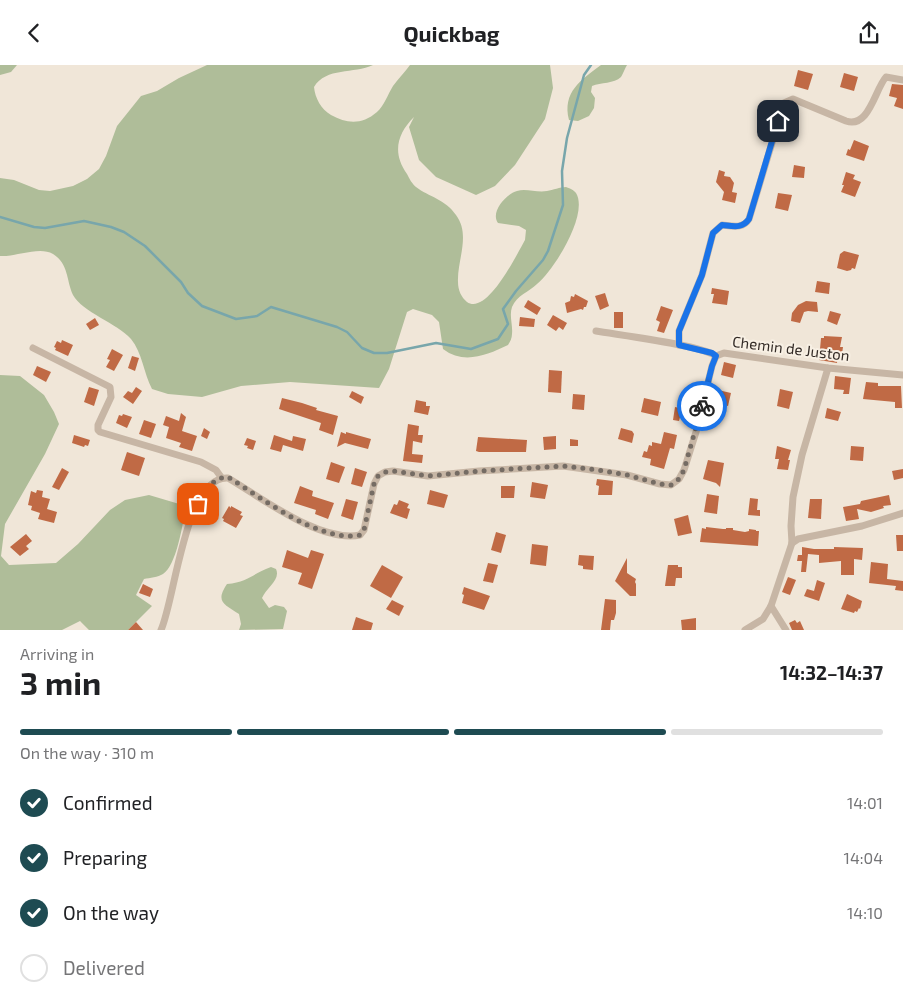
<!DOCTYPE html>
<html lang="en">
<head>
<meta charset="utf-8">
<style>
  :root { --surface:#fff; --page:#f6f6f6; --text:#202124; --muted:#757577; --line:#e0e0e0; --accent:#1e4b52 }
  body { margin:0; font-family:"Exo 2",sans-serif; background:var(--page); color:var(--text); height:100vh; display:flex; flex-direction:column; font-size:19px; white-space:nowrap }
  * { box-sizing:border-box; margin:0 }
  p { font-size:16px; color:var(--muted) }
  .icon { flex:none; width:28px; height:28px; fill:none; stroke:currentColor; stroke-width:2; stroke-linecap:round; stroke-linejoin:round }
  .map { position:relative; height:565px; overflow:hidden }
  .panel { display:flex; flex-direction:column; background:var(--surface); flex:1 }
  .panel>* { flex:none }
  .pin { position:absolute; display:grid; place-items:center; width:42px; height:42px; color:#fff; margin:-21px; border-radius:10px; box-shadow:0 2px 8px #0006 }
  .courier { position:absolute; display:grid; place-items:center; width:50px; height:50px; margin:-25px; border:4px solid #1a73e8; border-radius:50%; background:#fff; color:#222; box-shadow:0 1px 6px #0007 }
  .head em { font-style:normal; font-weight:700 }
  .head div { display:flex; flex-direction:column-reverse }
  .head { display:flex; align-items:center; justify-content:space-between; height:85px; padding:0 20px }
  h1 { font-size:32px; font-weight:700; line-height:38px }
  .bar { display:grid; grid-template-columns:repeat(4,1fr); gap:8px 5px; align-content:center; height:60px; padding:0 20px }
  .bar i { height:6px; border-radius:4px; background:var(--line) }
  .bar .selected { background:var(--accent) }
  .bar p { grid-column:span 4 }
  ol { padding:0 20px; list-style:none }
  li { display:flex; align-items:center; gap:15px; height:55px }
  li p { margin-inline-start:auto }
  li .icon { padding:5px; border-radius:50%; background:var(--accent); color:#fff; stroke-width:4 }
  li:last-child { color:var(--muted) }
  li i { width:28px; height:28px; border:2px solid var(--line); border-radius:50% }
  header { display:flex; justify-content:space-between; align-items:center; height:65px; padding:0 20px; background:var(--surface); font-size:22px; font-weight:700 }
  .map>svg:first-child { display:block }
  .green { fill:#afbd99 }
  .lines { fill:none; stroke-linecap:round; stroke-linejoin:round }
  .stream { stroke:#78a6ab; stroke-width:2.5 }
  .building { fill:#c06a45 }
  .minor { stroke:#c7b6a5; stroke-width:7 }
  .done { stroke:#756c64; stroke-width:5; stroke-dasharray:0 9 }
  .route { stroke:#1a73e8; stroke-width:6 }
  .labels { text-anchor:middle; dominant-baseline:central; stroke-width:4; stroke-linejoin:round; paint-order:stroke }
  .street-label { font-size:15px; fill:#332b26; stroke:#f8f0e4 }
</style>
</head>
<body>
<header><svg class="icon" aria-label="back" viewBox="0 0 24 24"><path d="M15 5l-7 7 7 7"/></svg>Quickbag<svg class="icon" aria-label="share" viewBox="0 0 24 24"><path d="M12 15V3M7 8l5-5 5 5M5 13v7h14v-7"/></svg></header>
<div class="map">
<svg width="903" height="565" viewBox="0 0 903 565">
  <rect width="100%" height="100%" fill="#f0e6d8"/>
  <g class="green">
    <polygon points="0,0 17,0 11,7 0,10"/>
    <path d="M207 0H373C354 9 326 2 314 22 315 33 321 44 331 50 347 59 362 60 377 47 384 41 388 29 393 21 398 14 405 7 410 0H550L553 23 545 54 515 100 495 121 476 130 436 112 419 95 409 62 414 52C397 69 392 88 407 109 409 113 412 119 416 122 429 132 445 134 456 150 471 170 457 195 458 217 458 225 461 232 467 237 487 251 517 189 525 175L526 165 519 161 498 158C490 147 506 129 517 126 526 123 537 128 547 126 553 125 560 122 566 122 569 123 574 125 576 128 589 149 554 205 537 219 529 227 517 230 512 242 509 251 513 260 512 269 512 273 510 277 508 280 487 290 464 300 443 284L439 257 432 250 413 244 407 247 389 304 379 323 290 317 241 321 202 332 168 329 152 324C144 309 142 287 131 274 117 258 82 247 73 230 66 215 69 199 53 189 39 181 17 192 0 191V113L14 115 39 125 50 126 73 121 87 114 99 104 106 91 117 61 141 31 157 26 179 13Z"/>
    <path d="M601 0H627C625 3 623 9 621 12 614 19 601 17 592 21L591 27 595 33 594 43 589 51 578 56 569 55C562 27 581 15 601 0Z"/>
    <path d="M0 310 20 311 44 330 54 347 59 359 45 389 5 459 1 491 9 500 56 498 78 479 110 445 125 435 149 430 186 441C183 457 177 500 163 509 158 512 150 513 144 514L136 530 152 541 128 565H89L80 556 62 565H0Z"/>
    <path d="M271 502 276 504C281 515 266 523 262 533L269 543 275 540 284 542 287 546 283 564 239 565 241 559 239 549C224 539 215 537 227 519 249 517 253 508 271 502Z"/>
  </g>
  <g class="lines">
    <polyline class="stream" points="0,152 34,162 45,163 84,156 111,162 124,167 145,181 181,217 188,228 202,241 236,254 257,251 271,242 337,262 347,267 362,283 374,288 387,288 436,278 471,284 498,274 508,259 503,244 516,226 543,195 548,186 563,140 562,106 567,73 584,10 591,0"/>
  </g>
  <g class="building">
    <polygon points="798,5 813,9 808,25 794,21"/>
    <polygon points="844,8 858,12 854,26 840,22"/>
    <polygon points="892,19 903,20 903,44 894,41 897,33 889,31"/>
    <polygon points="854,75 869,81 864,96 846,90 848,84 850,85"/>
    <polygon points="794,100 805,102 804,113 792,112"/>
    <polygon points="719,105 725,107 724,111 730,112 734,118 732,127 737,128 735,138 722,135 724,127 716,117"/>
    <polygon points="846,107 855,110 853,114 861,117 855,132 841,127 844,120 842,120"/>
    <polygon points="778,128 792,130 788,146 775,143"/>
    <polygon points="844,186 859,190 855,204 852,203 851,205 847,206 837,203 840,189"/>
    <polygon points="817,216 830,218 829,229 815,227"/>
    <polygon points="712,223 729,226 727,240 712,238 714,229 711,229"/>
    <polygon points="605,228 609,241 600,245 595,231"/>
    <polygon points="575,229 588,236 586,242 584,242 583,245 581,244 567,248 565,238 570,236 571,231 574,232"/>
    <polygon points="528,235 541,243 537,250 524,242"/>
    <polygon points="806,236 817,237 818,247 808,246 804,247 800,258 791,256 792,248 798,240"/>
    <polygon points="661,241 673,245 664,268 657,266 660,257 656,255"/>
    <polygon points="830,246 841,249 837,260 827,256"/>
    <rect x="614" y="247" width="9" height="16"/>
    <polygon points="553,250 567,258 563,265 559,262 556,266 547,260"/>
    <polygon points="520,252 535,254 534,262 519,261"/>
    <polygon points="95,253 99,260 90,265 86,259"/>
    <polygon points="824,271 842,272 840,282 843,282 842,289 838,288 837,298 819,295 821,273 824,273"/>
    <polygon points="62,275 73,280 68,291 55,285 56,283 54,282 57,276 61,278"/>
    <polygon points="112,284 123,290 114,306 106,302 110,295 107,294"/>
    <polygon points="132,291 139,293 135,306 128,303"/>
    <polygon points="724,297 736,300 733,313 721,310"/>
    <polygon points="37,301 51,307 46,317 33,310"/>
    <polygon points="549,305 562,306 561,328 548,327"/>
    <polygon points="835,311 851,313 849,329 843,329 844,325 834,324"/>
    <polygon points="866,317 878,318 878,321 901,321 902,343 895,343 895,337 863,334"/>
    <polygon points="89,322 99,325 94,341 84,337"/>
    <polygon points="136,322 142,326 133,339 123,332 128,326 132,328"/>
    <polygon points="780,324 793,327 789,344 777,341"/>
    <polygon points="718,325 731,328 728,341 715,338"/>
    <polygon points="352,326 364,332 361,339 349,332"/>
    <polygon points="573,329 585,330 584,345 572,344"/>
    <polygon points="282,333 302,338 317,343 316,345 338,351 333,370 319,365 321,358 279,344"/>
    <polygon points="644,333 661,337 658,351 641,347"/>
    <polygon points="416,335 426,337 426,341 430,341 428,350 414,347"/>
    <polygon points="675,342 688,345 686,354 680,352 679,356 673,355"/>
    <polygon points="827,343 841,347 838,356 825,353"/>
    <polygon points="181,348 186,352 182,366 197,371 192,386 179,382 181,378 166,373 169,362 163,360 166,351 179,356"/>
    <polygon points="123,349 132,352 127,363 116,358 119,350 122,351"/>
    <polygon points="144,355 156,359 151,373 139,369"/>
    <polygon points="408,359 419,361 418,370 423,370 422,378 413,376 412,389 423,390 422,398 403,396"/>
    <polygon points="204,363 210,367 207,374 201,371"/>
    <polygon points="621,363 632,366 634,369 632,378 618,374"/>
    <polygon points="341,367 346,369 346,367 371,374 368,384 345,378 337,382"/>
    <polygon points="664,367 677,370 674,384 670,383 664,404 650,400 651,394 642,392 644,386 647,387 649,380 652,381 652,377 661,379"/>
    <polygon points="74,370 90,375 88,381 85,380 84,382 72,378"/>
    <polygon points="274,370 292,376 293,371 306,374 303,386 283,380 281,387 270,384"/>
    <polygon points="556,371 556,384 544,385 543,372"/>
    <polygon points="478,372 527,375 526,387 479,387 476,386"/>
    <polygon points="247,373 256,376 253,385 247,383 248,381 244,380"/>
    <polygon points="570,374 578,375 578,381 570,381"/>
    <polygon points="777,381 791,385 788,395 790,395 788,405 777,404 779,394 775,394"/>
    <polygon points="851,381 864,382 863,396 850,395"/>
    <polygon points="127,387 145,393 139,411 121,405"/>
    <polygon points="708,395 724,398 720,422 716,418 703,414"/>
    <polygon points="331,397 345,402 339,418 326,414"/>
    <polygon points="62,403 69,407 59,425 52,422"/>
    <polygon points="355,403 367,407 362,422 351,419"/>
    <polygon points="903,404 903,413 894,415 892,406"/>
    <polygon points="597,414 613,416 612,430 598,430 599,421 596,420"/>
    <polygon points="532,417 548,420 545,434 530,432"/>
    <polygon points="300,421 313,426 312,431 334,438 328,454 315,449 316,445 294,438"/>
    <polygon points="501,421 515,421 514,433 501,433"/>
    <polygon points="37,425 43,426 42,432 50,434 47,444 57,447 54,458 38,454 40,448 31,445 32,441 28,440 31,426 36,428"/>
    <polygon points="430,425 448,430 444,443 427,439"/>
    <polygon points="707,429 719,431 717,449 704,447"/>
    <polygon points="889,430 891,440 883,441 884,443 871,447 857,444 859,454 846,456 843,442 860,439 861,436"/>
    <polygon points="750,433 758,434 757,445 760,445 760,451 748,450"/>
    <polygon points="346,434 358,437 353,455 341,451"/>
    <polygon points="810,434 822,434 821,454 808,453"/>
    <polygon points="399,435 409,439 407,443 410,444 407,454 390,448 394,439 397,440"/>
    <polygon points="229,441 231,443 231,441 242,447 240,450 243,451 236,463 223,456 224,454 222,453"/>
    <polygon points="688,450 692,468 678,471 674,454"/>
    <polygon points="706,462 723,464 726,464 726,463 733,463 733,465 745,467 749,466 749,464 756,465 756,466 759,466 758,481 700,477 702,463 706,464"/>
    <polygon points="496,467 506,470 501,488 491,485"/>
    <polygon points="26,469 32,476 26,481 29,484 20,491 10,482"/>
    <polygon points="896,470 903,470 903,486 897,486"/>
    <polygon points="532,479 548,481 546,501 530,499"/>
    <polygon points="802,482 814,484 834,484 834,482 863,483 862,495 854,494 854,510 841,510 841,496 819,498 819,490 808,489 806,507 801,507 802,496 797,496 798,490 802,490"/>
    <polygon points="287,485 308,493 311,485 324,489 312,524 298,519 302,508 282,502"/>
    <polygon points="579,490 594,491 593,505 583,504 583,501 578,500"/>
    <polygon points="627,493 627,508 636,514 635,517 636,519 636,531 630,531 615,516"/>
    <polygon points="871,497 888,499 887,514 903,516 903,526 895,525 896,521 869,518"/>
    <polygon points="488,498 498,500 493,518 483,516"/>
    <polygon points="382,500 403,512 391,533 370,521"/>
    <polygon points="668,500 678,500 678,502 682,502 682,513 676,513 675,521 665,521"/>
    <polygon points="788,512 796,515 790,530 782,527"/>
    <polygon points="817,515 825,518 819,536 804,531 807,524 814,526"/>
    <polygon points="143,519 153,524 150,532 139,528"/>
    <polygon points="464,522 490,531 484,545 462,538 464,530 462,529"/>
    <polygon points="847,529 862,536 860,544 859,543 857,547 855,546 854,548 841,544"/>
    <polygon points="605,534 616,535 616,548 614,555 611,555 610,565 601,565"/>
    <polygon points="392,535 404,541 399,551 386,544"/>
    <polygon points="356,552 373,558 371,565 352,565"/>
    <polygon points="696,553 696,565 682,565 681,555"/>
    <polygon points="795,555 797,558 800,556 804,565 792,565 789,558"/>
    <polygon points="136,557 143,565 128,565"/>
  </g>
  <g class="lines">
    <g class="minor">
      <path d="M596 266C619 270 702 280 716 291"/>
      <path d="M679 280V266L702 210 713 168 722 160C733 161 743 164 749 154L784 38 793 34 846 56C869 64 875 24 886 12L903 15"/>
      <polyline points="33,283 110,322 111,332 98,360 98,365 100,367 201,397 216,405 221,412"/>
      <polyline points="792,478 798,474 862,461 903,448"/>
      <polyline points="771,541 786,565"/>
      <path d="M161 565C175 535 185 410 228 413 262 433 320 478 360 470L364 465 374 419 378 411 385 407 393 406 428 411 479 406 563 401 627 410 660 419 671 420 679 414 684 405 696 367 712 301 716 291 724 288 828 303 903 310"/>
      <polyline points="745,565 763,554 771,541 792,478 791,461 793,432 802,390 828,303"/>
    </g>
  </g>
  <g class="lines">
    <path class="done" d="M198 439C205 427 212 412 228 412 262 433 319 478 360 470L364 465 374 419 378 411 385 407 393 406 428 411 479 406 563 401 598 405 627 410 660 419 671 420 679 414 684 405 702 341"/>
    <path class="route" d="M702 341 712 301 716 291 712 288 679 280V266L702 210 713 168 722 160C733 161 742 164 749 154L778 56"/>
  </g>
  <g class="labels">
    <g class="street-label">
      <text transform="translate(791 283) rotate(7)">Chemin de Juston</text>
    </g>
  </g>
</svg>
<div class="pin" style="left:198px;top:439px;background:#ea580c"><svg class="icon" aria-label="bag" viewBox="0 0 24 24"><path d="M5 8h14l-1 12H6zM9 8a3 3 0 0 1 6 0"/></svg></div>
<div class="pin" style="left:778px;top:56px;background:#1f2937"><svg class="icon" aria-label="home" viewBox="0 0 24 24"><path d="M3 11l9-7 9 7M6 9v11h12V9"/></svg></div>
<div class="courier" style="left:702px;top:341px"><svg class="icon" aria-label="bike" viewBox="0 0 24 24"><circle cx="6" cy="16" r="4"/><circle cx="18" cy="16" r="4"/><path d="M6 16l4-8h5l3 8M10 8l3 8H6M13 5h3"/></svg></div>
</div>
<section class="panel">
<div class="head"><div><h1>3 min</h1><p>Arriving in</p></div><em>14:32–14:37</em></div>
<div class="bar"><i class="selected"></i><i class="selected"></i><i class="selected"></i><i></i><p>On the way · 310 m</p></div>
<ol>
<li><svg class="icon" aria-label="check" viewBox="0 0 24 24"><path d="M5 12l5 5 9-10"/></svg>Confirmed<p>14:01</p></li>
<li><svg class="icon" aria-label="check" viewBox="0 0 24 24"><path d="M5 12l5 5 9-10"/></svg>Preparing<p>14:04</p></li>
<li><svg class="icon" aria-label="check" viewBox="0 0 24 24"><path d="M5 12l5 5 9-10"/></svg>On the way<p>14:10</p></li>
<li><i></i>Delivered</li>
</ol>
</section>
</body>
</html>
